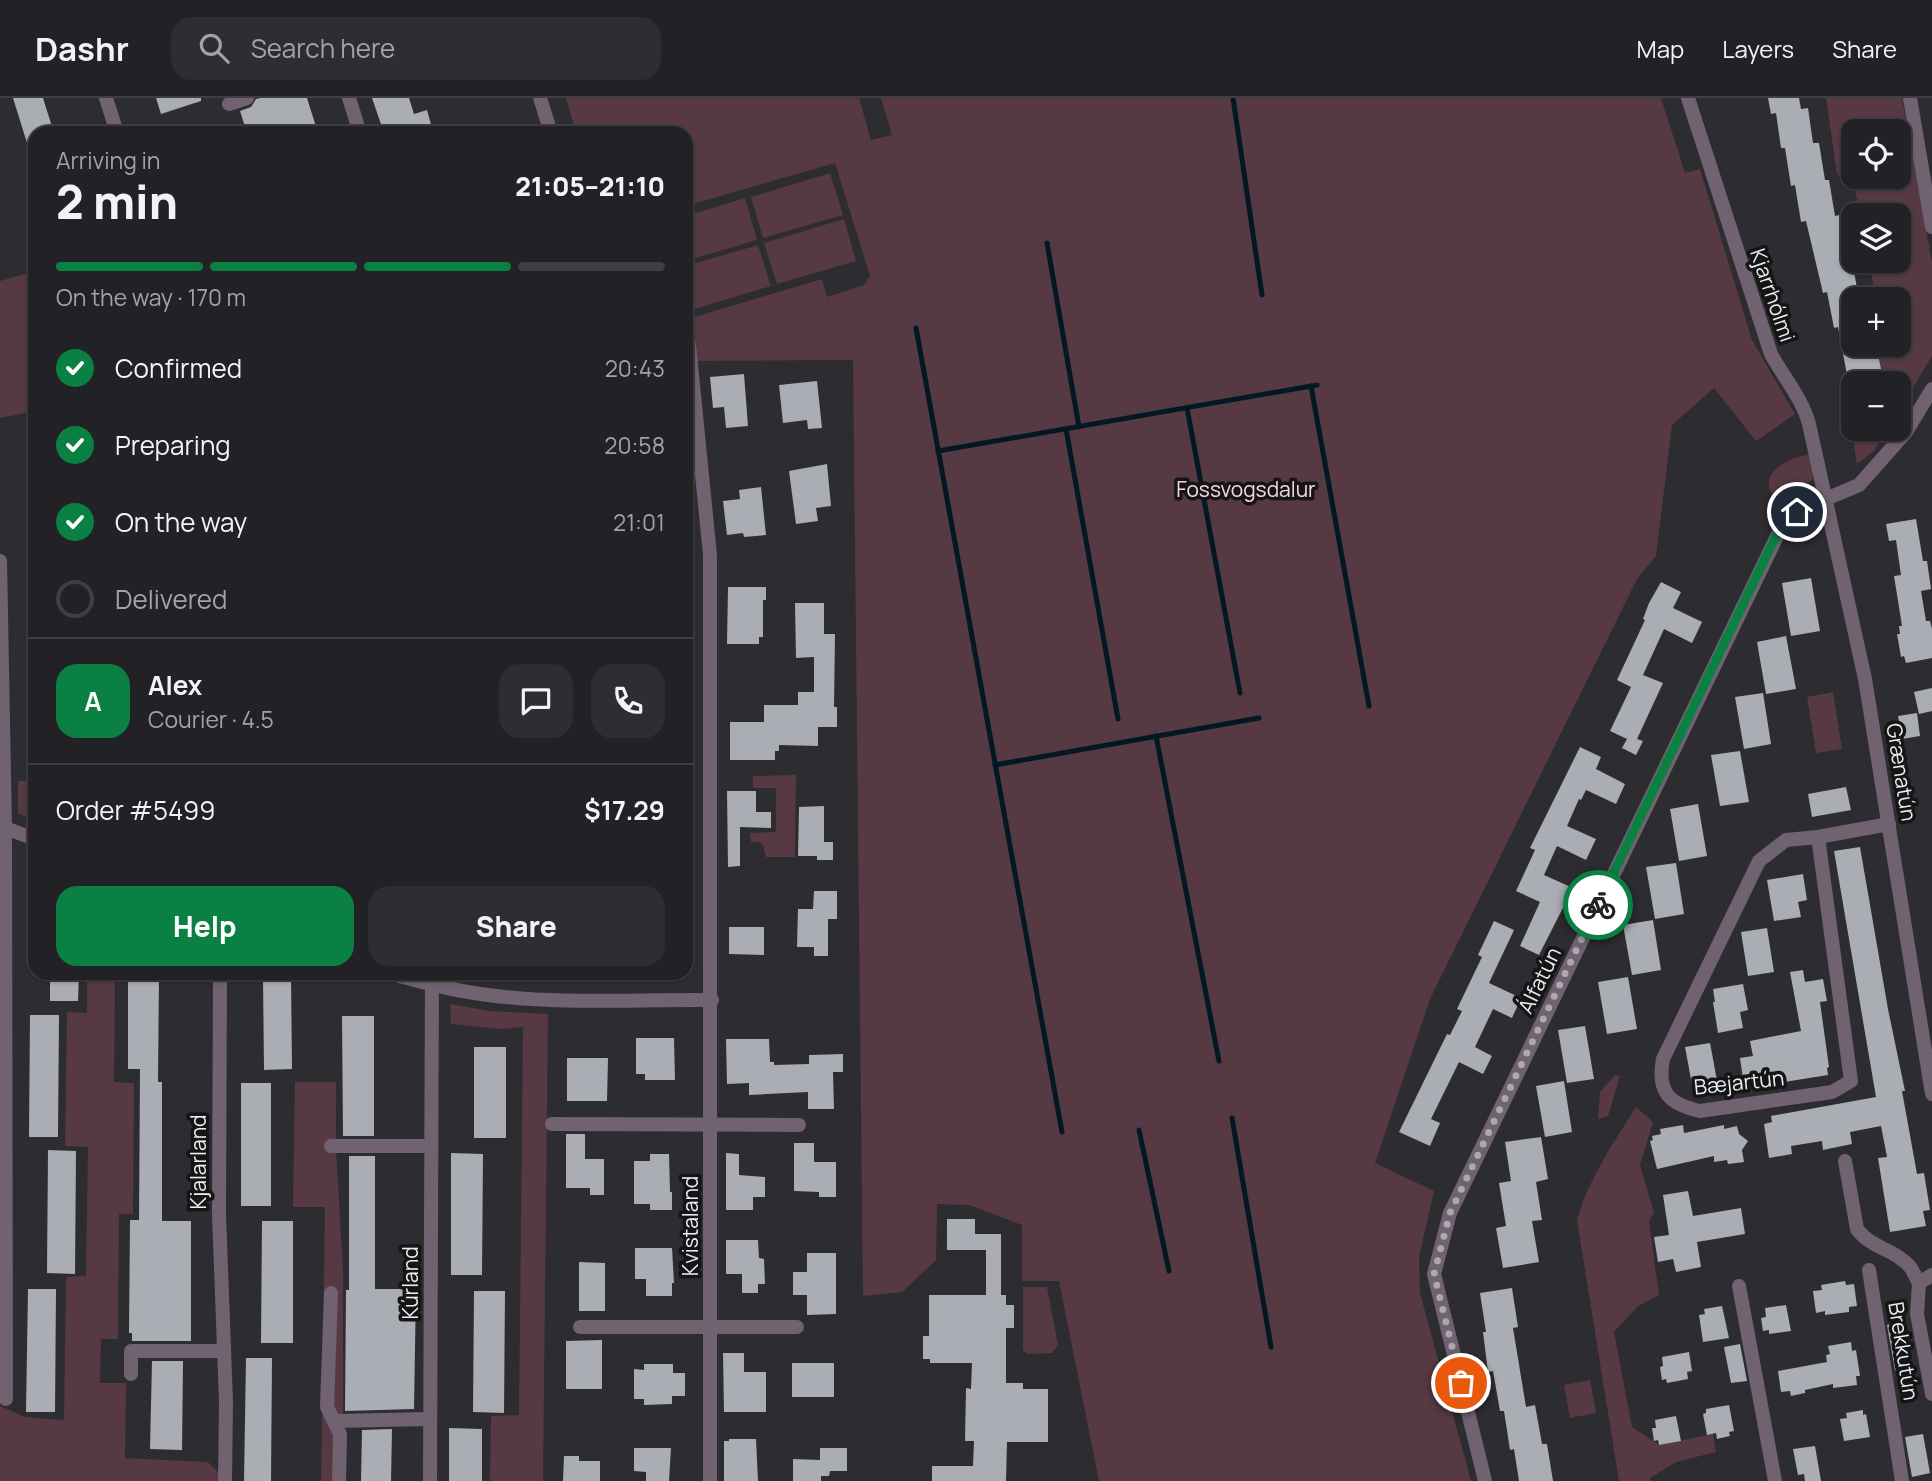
<!DOCTYPE html>
<html lang="en">
<head>
<meta charset="utf-8">
<style>
  :root { --surface:#222125; --page:#2e2e32; --text:#f1f3f6; --muted:#a2a3a7; --line:#3f3e42; --accent:#0b8043 }
  body { margin:0; font-family:Manrope,sans-serif; background:var(--page); color:var(--text); height:100vh; display:flex; flex-direction:column; font-size:26px; white-space:nowrap }
  * { box-sizing:border-box; margin:0 }
  p { font-size:23px; color:var(--muted) }
  .icon { flex:none; width:38px; height:38px; fill:none; stroke:currentColor; stroke-width:2; stroke-linecap:round; stroke-linejoin:round }
  .map { position:relative; flex:1; overflow:hidden }
  .sheet { position:absolute; left:28px; top:28px; width:665px; height:854px; display:flex; flex-direction:column; background:var(--surface); border-radius:21px; box-shadow:0 2px 5px #0004,0 0 0 2px var(--line) }
  .sheet>* { flex:none }
  .controls { position:absolute; left:1841px; top:21px; display:grid; gap:14px }
  .controls a { display:grid; place-items:center; width:70px; height:70px; border-radius:14px; background:var(--surface); box-shadow:0 2px 5px #0004,0 0 0 2px var(--line); font-size:35px }
  .pin { position:absolute; display:grid; place-items:center; width:60px; height:60px; color:#fff; margin:-30px; border:4px solid #fff; border-radius:50%; box-shadow:0 2px 7px #0007 }
  .courier { position:absolute; display:grid; place-items:center; width:70px; height:70px; margin:-35px; border:5px solid #0b8043; border-radius:50%; background:#fff; color:#222; box-shadow:0 2px 9px #0007 }
  .summary em { font-style:normal; font-weight:800 }
  .summary div { display:flex; flex-direction:column-reverse }
  .summary { display:flex; align-items:center; justify-content:space-between; height:119px; padding:0 28px }
  h1 { font-size:46px; font-weight:800; line-height:52px }
  .bar { display:grid; grid-template-columns:repeat(4,1fr); gap:10px 7px; align-content:center; height:84px; padding:0 28px }
  .bar i { height:9px; border-radius:5px; background:var(--line) }
  .bar .selected { background:var(--accent) }
  .bar p { grid-column:span 4 }
  .line { display:flex; align-items:center; gap:18px; padding:0 28px; border-top:2px solid var(--line) }
  .line div { flex:1 }
  .round { display:grid; place-items:center; flex:none; width:74px; height:74px; border-radius:21px; background:var(--page) }
  ol { padding:0 28px; list-style:none }
  li { display:flex; align-items:center; gap:21px; height:77px }
  li p { margin-inline-start:auto }
  li .icon { padding:7px; border-radius:50%; background:var(--accent); color:#fff; stroke-width:4 }
  li:last-child { color:var(--muted) }
  li i { width:38px; height:38px; border:4px solid var(--line); border-radius:50% }
  .button { display:flex; gap:14px; margin-top:auto; padding:14px 28px }
  .button a { flex:1; height:80px; border-radius:21px; background:var(--accent); color:#fff; font-size:28px; font-weight:800; line-height:80px; text-align:center }
  .button a+a { background:var(--page); color:var(--text) }
  header { display:flex; align-items:center; gap:42px; box-sizing:border-box; height:98px; padding:0 35px; background:var(--surface); border-bottom:2px solid var(--line) }
  header strong { font-size:33px }
  nav { display:flex; gap:38px; margin-inline-start:auto; font-size:24px }
  .search { width:490px; height:63px; background:var(--page); display:flex; align-items:center; gap:18px; box-sizing:border-box; padding:0 24px; border-radius:21px; color:var(--muted); font-size:26px }
  .map>svg:first-child { display:block }
  .green { fill:#563943; fill-rule:evenodd }
  .lines { fill:none; stroke-linecap:round; stroke-linejoin:round }
  .stream { stroke:#021924; stroke-width:5 }
  .building { fill:#aaadb4 }
  .minor { stroke:#706270; stroke-width:14 }
  .done { stroke:#aaa9ad; stroke-width:7; stroke-dasharray:0 12.6 }
  .route { stroke:#0b8043; stroke-width:9 }
  .labels { text-anchor:middle; dominant-baseline:central; stroke-width:7; stroke-linejoin:round; paint-order:stroke }
  .street-label { font-size:21px; fill:#ededf0; stroke:#151517 }
  .park-label { font-size:21px; fill:#f6d7e0; stroke:#151517 }
</style>
</head>
<body>
<header>
<strong>Dashr</strong>
<div class="search"><svg class="icon" aria-label="search" viewBox="0 0 24 24"><circle cx="10" cy="10" r="6"/><path d="M15 15l6 6"/></svg>Search here</div>
<nav><a>Map</a><a>Layers</a><a>Share</a></nav>
</header>
<div class="map">
<svg width="1932" height="1383" viewBox="0 0 1932 1383">
  <rect width="100%" height="100%" fill="#2d2c31"/>
  <g class="green">
    <polygon points="566,0 859,0 871,42 892,37 881,0 1661,0 1685,75 1700,71 1752,242 1795,316 1756,343 1714,290 1672,327 1656,458 1637,481 1430,901 1375,1065 1434,1093 1419,1159 1420,1195 1471,1383 1099,1383 1059,1183 1022,1183 1022,1127 969,1107 937,1106 936,1162 902,1194 863,1198 853,262 686,263 686,216 688,221 822,181 827,199 864,187 870,178 835,65 686,108 686,35 576,35"/>
    <path d="M1826 0H1902L1932 164V258L1899 313V285H1853V331H1888L1874 353 1857 366 1843 277 1880 271 1876 247H1899V201H1876L1869 163H1899V117H1860L1854 87 1837 76ZM1853 33H1899V79H1853Z"/>
    <polygon points="830,75 843,117 763,140 751,99"/>
    <polygon points="745,100 757,142 686,163 686,118"/>
    <polygon points="844,121 856,163 777,186 764,145"/>
    <polygon points="758,147 771,188 691,212 686,193 686,168"/>
    <polygon points="35,173 35,313 0,320 0,183"/>
    <path d="M1811 356 1814 376 1812 382 1777 403C1753 376 1788 359 1811 356Z"/>
    <polygon points="1833,594 1842,651 1816,655 1807,599"/>
    <polygon points="796,677 795,759 766,759 763,747 760,744 751,744 750,735 776,734 776,690 753,690 753,678"/>
    <polygon points="18,683 35,683 35,723 18,715"/>
    <polygon points="87,875 115,875 114,984 134,985 133,1116 119,1116 118,1241 101,1241 100,1285 126,1285 125,1360 208,1364 227,1383 0,1383 0,1308 25,1319 64,1322 66,1179 86,1178 88,1049 65,1048 67,914 87,915"/>
    <polygon points="450,906 490,913 548,916 543,1383 490,1383 491,1318 519,1317 523,929 501,931 451,926"/>
    <polygon points="1615,977 1620,978 1608,1018 1598,1021 1600,994"/>
    <polygon points="295,984 336,984 336,1052 343,1171 343,1383 321,1383 325,1109 293,1109"/>
    <path d="M1636 1009 1653 1024 1640 1067 1654 1115 1649 1123 1659 1197 1638 1208 1614 1234 1632 1329 1659 1347 1713 1336 1716 1354 1676 1364 1650 1380V1383H1619L1577 1122C1588 1082 1614 1044 1636 1009Z"/>
    <polygon points="1023,1189 1047,1189 1058,1247 1052,1255 1028,1256 1023,1252"/>
    <polygon points="1590,1282 1596,1315 1570,1320 1564,1287"/>
  </g>
  <g class="lines">
    <g class="stream">
      <polyline points="1233,0 1262,197"/>
      <polyline points="1047,145 1079,329"/>
      <polyline points="916,230 1062,1034"/>
      <polyline points="1311,288 1369,608"/>
      <polyline points="1187,310 1240,595"/>
      <polyline points="1066,331 1118,621"/>
      <polyline points="938,353 1317,287"/>
      <polyline points="1156,638 1219,963"/>
      <polyline points="995,667 1259,620"/>
      <polyline points="1232,1020 1271,1249"/>
      <polyline points="1139,1032 1169,1173"/>
    </g>
  </g>
  <g class="building">
    <polygon points="13,0 43,0 54,35 35,35 35,61 32,61"/>
    <polygon points="156,0 201,0 201,3 161,16"/>
    <polygon points="261,0 307,0 318,35 247,35 240,13 251,9 256,1"/>
    <polygon points="372,0 409,0 414,16 427,12 432,30 417,35 384,35"/>
    <polygon points="1768,0 1799,0 1801,11 1808,10 1813,45 1819,45 1825,82 1829,82 1835,118 1839,117 1845,152 1850,152 1859,201 1853,201 1853,247 1876,247 1881,271 1847,277 1838,229 1834,230 1827,194 1823,195 1806,123 1801,124 1795,87 1791,88 1785,50 1781,50 1776,15 1771,16"/>
    <polygon points="744,276 748,328 726,330 724,309 713,310 710,279"/>
    <polygon points="817,283 822,330 808,331 807,322 783,325 779,287"/>
    <polygon points="827,366 831,408 816,410 818,423 796,426 789,373"/>
    <polygon points="761,389 766,437 744,439 743,435 727,437 723,403 740,401 739,392"/>
    <polygon points="1916,421 1923,463 1927,463 1931,491 1921,493 1926,523 1930,523 1932,531 1932,560 1906,565 1904,558 1901,559 1897,536 1900,536 1899,528 1902,528 1894,478 1901,477 1896,442 1889,443 1886,426"/>
    <polygon points="1811,480 1820,533 1791,538 1782,485"/>
    <polygon points="1661,484 1681,494 1673,510 1702,524 1692,545 1664,531 1643,577 1663,585 1637,641 1643,643 1636,657 1622,650 1627,641 1610,633 1631,589 1617,582 1645,522 1643,521 1649,505"/>
    <polygon points="728,489 766,489 766,502 763,502 763,539 759,539 759,546 727,546"/>
    <polygon points="795,505 824,505 824,536 835,536 834,609 837,609 837,629 818,629 818,648 779,647 779,653 775,653 775,662 730,662 730,624 764,624 764,607 798,607 798,594 814,594 814,559 796,560"/>
    <polygon points="1786,538 1796,591 1766,596 1757,544"/>
    <polygon points="1932,590 1932,613 1919,616 1914,594"/>
    <polygon points="1763,595 1771,646 1744,651 1735,599"/>
    <polygon points="1917,615 1920,638 1902,641 1898,618"/>
    <polygon points="1580,649 1601,659 1596,671 1625,686 1616,706 1586,692 1581,702 1579,701 1567,728 1596,741 1586,762 1557,748 1544,777 1573,790 1539,857 1520,848 1540,804 1516,793 1535,752 1530,750"/>
    <polygon points="1740,653 1749,704 1720,708 1711,657"/>
    <polygon points="1846,689 1851,712 1812,719 1808,696"/>
    <polygon points="727,693 756,693 756,714 771,714 771,730 740,729 740,768 728,769"/>
    <polygon points="1698,706 1707,758 1679,763 1670,711"/>
    <polygon points="824,708 824,744 833,744 833,762 817,762 817,758 798,758 799,709"/>
    <polygon points="1860,749 1888,911 1905,993 1902,993 1917,1076 1924,1075 1930,1112 1923,1113 1926,1128 1890,1134 1878,1060 1887,1059 1881,1028 1850,1034 1852,1046 1823,1052 1822,1043 1791,1048 1792,1056 1769,1060 1764,1026 1772,1024 1771,1018 1876,999 1834,753"/>
    <polygon points="1676,765 1684,816 1655,821 1646,769"/>
    <polygon points="1803,776 1807,802 1798,804 1801,819 1774,823 1767,782"/>
    <polygon points="814,793 837,793 837,821 828,821 828,858 814,858 814,849 797,849 798,811 813,811"/>
    <polygon points="1653,822 1661,872 1632,877 1623,827"/>
    <polygon points="1494,823 1514,832 1489,885 1521,900 1512,920 1493,911 1475,949 1492,958 1483,976 1459,964 1431,1021 1440,1025 1430,1048 1399,1034 1447,936 1450,937 1462,913 1457,911 1482,859 1478,857"/>
    <polygon points="729,829 764,829 764,857 729,856"/>
    <polygon points="1767,830 1774,874 1748,878 1741,834"/>
    <polygon points="1803,872 1805,884 1823,881 1827,903 1820,904 1829,969 1827,970 1828,977 1759,988 1758,979 1743,981 1740,960 1753,958 1750,943 1801,933 1790,874"/>
    <polygon points="50,875 79,875 78,903 50,903"/>
    <polygon points="128,875 159,875 158,984 162,984 162,1123 191,1123 191,1243 132,1243 132,1235 129,1235 130,1122 139,1122 140,971 128,971"/>
    <polygon points="263,879 291,879 292,971 264,972"/>
    <polygon points="1628,879 1637,931 1607,936 1598,884"/>
    <polygon points="1743,886 1748,912 1740,914 1743,930 1718,935 1713,904 1715,904 1713,891"/>
    <polygon points="30,917 59,917 58,1039 29,1039"/>
    <polygon points="342,918 374,918 374,1038 343,1038"/>
    <polygon points="1585,928 1594,981 1567,985 1558,932"/>
    <polygon points="636,940 674,940 675,982 645,982 645,976 636,976"/>
    <polygon points="726,941 769,941 770,964 774,964 774,967 809,966 809,957 843,956 843,974 833,974 834,1011 808,1011 808,994 749,997 749,985 727,986"/>
    <polygon points="1710,945 1718,988 1693,992 1685,949"/>
    <rect x="474" y="949" width="32" height="91"/>
    <polygon points="567,960 608,960 607,1003 567,1003"/>
    <polygon points="1564,983 1572,1034 1545,1039 1536,988"/>
    <rect x="241" y="985" width="30" height="123"/>
    <polygon points="1683,1027 1684,1035 1724,1027 1724,1031 1737,1028 1739,1036 1748,1043 1742,1052 1744,1064 1728,1066 1727,1062 1714,1064 1714,1058 1657,1071 1650,1043 1653,1042 1652,1038 1661,1036 1660,1031"/>
    <polygon points="566,1036 585,1036 585,1061 604,1061 604,1097 590,1097 590,1090 566,1090"/>
    <polygon points="1541,1039 1548,1081 1536,1084 1542,1122 1532,1123 1539,1164 1503,1170 1496,1130 1506,1128 1499,1085 1511,1083 1505,1044"/>
    <polygon points="794,1045 814,1045 814,1064 836,1064 836,1099 819,1099 819,1094 794,1093"/>
    <polygon points="48,1052 76,1053 75,1176 47,1175"/>
    <polygon points="451,1055 483,1056 482,1177 451,1177"/>
    <polygon points="726,1055 739,1056 739,1077 765,1079 765,1099 753,1099 753,1112 726,1112"/>
    <polygon points="650,1056 669,1056 670,1094 672,1094 672,1112 650,1112 650,1106 634,1106 634,1063 650,1063"/>
    <polygon points="349,1058 375,1058 375,1191 416,1191 414,1311 345,1313 346,1192 349,1192"/>
    <polygon points="1688,1093 1693,1118 1741,1110 1745,1136 1697,1144 1701,1169 1676,1174 1673,1161 1658,1164 1654,1139 1669,1137 1663,1097"/>
    <polygon points="947,1121 975,1121 975,1136 1001,1136 1001,1197 1006,1197 1006,1207 1014,1207 1014,1230 1006,1230 1006,1285 1023,1285 1023,1291 1048,1291 1048,1344 1007,1344 1006,1383 932,1383 932,1368 973,1368 974,1343 965,1343 966,1290 971,1291 972,1265 930,1265 930,1261 923,1261 923,1238 929,1238 929,1197 986,1197 986,1152 947,1152"/>
    <polygon points="262,1123 293,1123 293,1245 261,1245"/>
    <polygon points="726,1142 758,1142 759,1160 764,1161 765,1186 758,1186 758,1195 742,1195 742,1176 726,1176"/>
    <polygon points="635,1150 672,1150 674,1185 672,1185 672,1198 646,1198 646,1181 635,1181"/>
    <polygon points="807,1155 836,1155 836,1216 807,1217 807,1197 793,1197 793,1174 807,1174"/>
    <polygon points="579,1164 605,1165 605,1213 579,1213"/>
    <polygon points="1845,1183 1846,1187 1854,1186 1857,1208 1849,1209 1849,1214 1825,1217 1825,1213 1816,1215 1813,1193 1822,1192 1821,1187"/>
    <polygon points="1512,1190 1518,1229 1513,1230 1526,1309 1535,1307 1542,1346 1547,1346 1553,1383 1519,1383 1514,1351 1510,1352 1504,1313 1500,1313 1493,1273 1488,1274 1483,1234 1486,1234 1480,1195"/>
    <polygon points="28,1191 56,1191 55,1314 26,1314"/>
    <polygon points="474,1193 505,1193 504,1315 473,1314"/>
    <polygon points="1786,1207 1791,1233 1769,1236 1769,1232 1763,1233 1761,1220 1766,1219 1765,1210"/>
    <polygon points="1722,1208 1729,1240 1703,1244 1699,1217 1705,1216 1704,1211"/>
    <polygon points="1903,1224 1912,1269 1895,1272 1887,1227"/>
    <polygon points="602,1242 602,1291 566,1291 566,1243"/>
    <polygon points="1851,1244 1852,1253 1856,1252 1860,1278 1856,1278 1857,1287 1833,1290 1833,1286 1805,1292 1805,1295 1791,1298 1790,1293 1781,1294 1778,1273 1827,1264 1826,1257 1830,1256 1828,1248"/>
    <polygon points="1740,1246 1747,1283 1731,1285 1724,1249"/>
    <polygon points="1689,1254 1692,1273 1687,1274 1688,1281 1667,1285 1666,1281 1662,1282 1660,1269 1663,1268 1662,1259"/>
    <polygon points="723,1255 744,1255 744,1274 766,1274 766,1314 724,1314"/>
    <polygon points="246,1260 272,1260 271,1383 244,1383"/>
    <polygon points="152,1263 183,1263 182,1352 150,1351"/>
    <rect x="792" y="1265" width="42" height="34"/>
    <polygon points="644,1266 673,1266 673,1275 685,1275 685,1298 672,1298 672,1306 644,1307 644,1301 634,1301 634,1271 644,1272"/>
    <polygon points="1729,1307 1734,1333 1729,1334 1730,1338 1717,1341 1716,1335 1707,1337 1703,1316 1706,1315 1706,1311"/>
    <polygon points="1863,1312 1863,1317 1866,1316 1870,1339 1844,1343 1840,1321 1847,1320 1846,1315"/>
    <polygon points="1676,1318 1681,1343 1659,1347 1658,1342 1654,1343 1652,1330 1656,1330 1655,1322"/>
    <polygon points="449,1330 482,1331 482,1383 449,1383"/>
    <polygon points="392,1331 391,1383 361,1383 362,1332"/>
    <polygon points="1923,1336 1930,1375 1912,1379 1905,1339"/>
    <polygon points="729,1341 756,1341 758,1383 724,1383 724,1343 729,1343"/>
    <polygon points="1815,1348 1821,1383 1805,1383 1804,1376 1798,1377 1793,1351"/>
    <polygon points="634,1350 671,1350 669,1383 646,1383 646,1374 634,1373"/>
    <polygon points="820,1350 847,1350 847,1373 830,1373 829,1378 821,1378 821,1383 793,1383 793,1361 820,1362"/>
    <polygon points="564,1358 579,1358 579,1363 600,1363 600,1383 563,1383"/>
  </g>
  <g class="lines">
    <g class="minor">
      <polyline points="106,0 117,35"/>
      <polyline points="349,0 360,35"/>
      <polyline points="540,0 551,35"/>
      <path d="M1688 0 1771 256C1784 280 1802 300 1809 326L1865 581 1932 996"/>
      <polyline points="1910,0 1932,129"/>
      <polyline points="229,6 247,0"/>
      <polyline points="689,247 710,457 710,1383"/>
      <polyline points="0,463 5,729 6,1301"/>
      <polyline points="0,728 35,741"/>
      <path d="M1818 739 1851 983 1832 994 1700 1013C1668 1006 1657 993 1663 961L1759 763 1786 742 1818 739 1889 726"/>
      <polyline points="220,875 219,1116 226,1304 225,1383"/>
      <path d="M389 875C421 884 454 893 488 897 561 907 638 901 712 902"/>
      <polyline points="552,1026 799,1027"/>
      <polyline points="331,1048 431,1048"/>
      <path d="M1845 1063 1857 1131C1870 1150 1897 1152 1911 1170 1914 1175 1916 1180 1919 1185"/>
      <polyline points="1869,1172 1902,1383"/>
      <polyline points="1919,1185 1917,1216 1932,1296"/>
      <polyline points="1919,1185 1932,1177"/>
      <polyline points="1739,1188 1775,1383"/>
      <polyline points="331,1195 327,1309 340,1336 339,1383"/>
      <polyline points="580,1229 797,1229"/>
      <polyline points="131,1276 131,1253 224,1253"/>
      <polyline points="334,1323 429,1321"/>
      <polyline points="430,1383 432,875"/>
      <polyline points="1485,1383 1434,1176 1450,1115 1781,430 1788,422 1807,409 1859,387 1906,334 1932,291"/>
    </g>
  </g>
  <g class="lines">
    <polyline class="done" points="1461,1285 1434,1176 1450,1115 1598,807"/>
    <polyline class="route" points="1598,807 1775,440 1788,422 1797,414"/>
  </g>
  <g class="labels">
    <g class="street-label">
      <text transform="translate(1773 197) rotate(71)">Kjarrhólmi</text>
      <text transform="translate(1902 674) rotate(81)">Grænatún</text>
      <text transform="translate(1539 882) rotate(-64)">Álfatún</text>
      <text transform="translate(1739 984) rotate(-6)">Bæjartún</text>
      <text transform="translate(198 1064) rotate(-90)">Kjalarland</text>
      <text transform="translate(690 1128) rotate(-90)">Kvistaland</text>
      <text transform="translate(410 1185) rotate(-90)">Kúrland</text>
      <text transform="translate(1904 1253) rotate(81)">Brekkutún</text>
    </g>
    <g class="park-label">
      <text x="1246" y="391">Fossvogsdalur</text>
    </g>
  </g>
</svg>
<div class="controls">
<a><svg class="icon" aria-label="locate" viewBox="0 0 24 24"><circle cx="12" cy="12" r="6"/><path d="M12 2v4M12 18v4M2 12h4M18 12h4"/></svg></a>
<a><svg class="icon" aria-label="layers" viewBox="0 0 24 24"><path d="M12 4l9 5-9 5-9-5zM3 14l9 5 9-5"/></svg></a>
<a>+</a>
<a>−</a>
</div>
<div class="pin" style="left:1461px;top:1285px;background:#ea580c"><svg class="icon" aria-label="bag" viewBox="0 0 24 24"><path d="M5 8h14l-1 12H6zM9 8a3 3 0 0 1 6 0"/></svg></div>
<div class="pin" style="left:1797px;top:414px;background:#1f2937"><svg class="icon" aria-label="home" viewBox="0 0 24 24"><path d="M3 11l9-7 9 7M6 9v11h12V9"/></svg></div>
<div class="courier" style="left:1598px;top:807px"><svg class="icon" aria-label="bike" viewBox="0 0 24 24"><circle cx="6" cy="16" r="4"/><circle cx="18" cy="16" r="4"/><path d="M6 16l4-8h5l3 8M10 8l3 8H6M13 5h3"/></svg></div>
<section class="sheet">
<div class="summary"><div><h1>2 min</h1><p>Arriving in</p></div><em>21:05–21:10</em></div>
<div class="bar"><i class="selected"></i><i class="selected"></i><i class="selected"></i><i></i><p>On the way · 170 m</p></div>
<ol>
<li><svg class="icon" aria-label="check" viewBox="0 0 24 24"><path d="M5 12l5 5 9-10"/></svg>Confirmed<p>20:43</p></li>
<li><svg class="icon" aria-label="check" viewBox="0 0 24 24"><path d="M5 12l5 5 9-10"/></svg>Preparing<p>20:58</p></li>
<li><svg class="icon" aria-label="check" viewBox="0 0 24 24"><path d="M5 12l5 5 9-10"/></svg>On the way<p>21:01</p></li>
<li><i></i>Delivered</li>
</ol>
<div class="line" style="height:126px"><b class="round" style="background:var(--accent);color:#fff">A</b><div><b>Alex</b><p>Courier · 4.5</p></div><a class="round"><svg class="icon" aria-label="chat" viewBox="0 0 24 24"><path d="M4 5h16v11H9l-5 4z"/></svg></a><a class="round"><svg class="icon" aria-label="phone" viewBox="0 0 24 24"><path d="M5 4h4l2 5-3 2q2 4 5 5l2-3 5 2v4C11 20 4 13 5 4z"/></svg></a></div>
<div class="line" style="height:91px"><div>Order #5499</div><b>$17.29</b></div>
<div class="button"><a>Help</a><a>Share</a></div>
</section>
</div>
</body>
</html>
